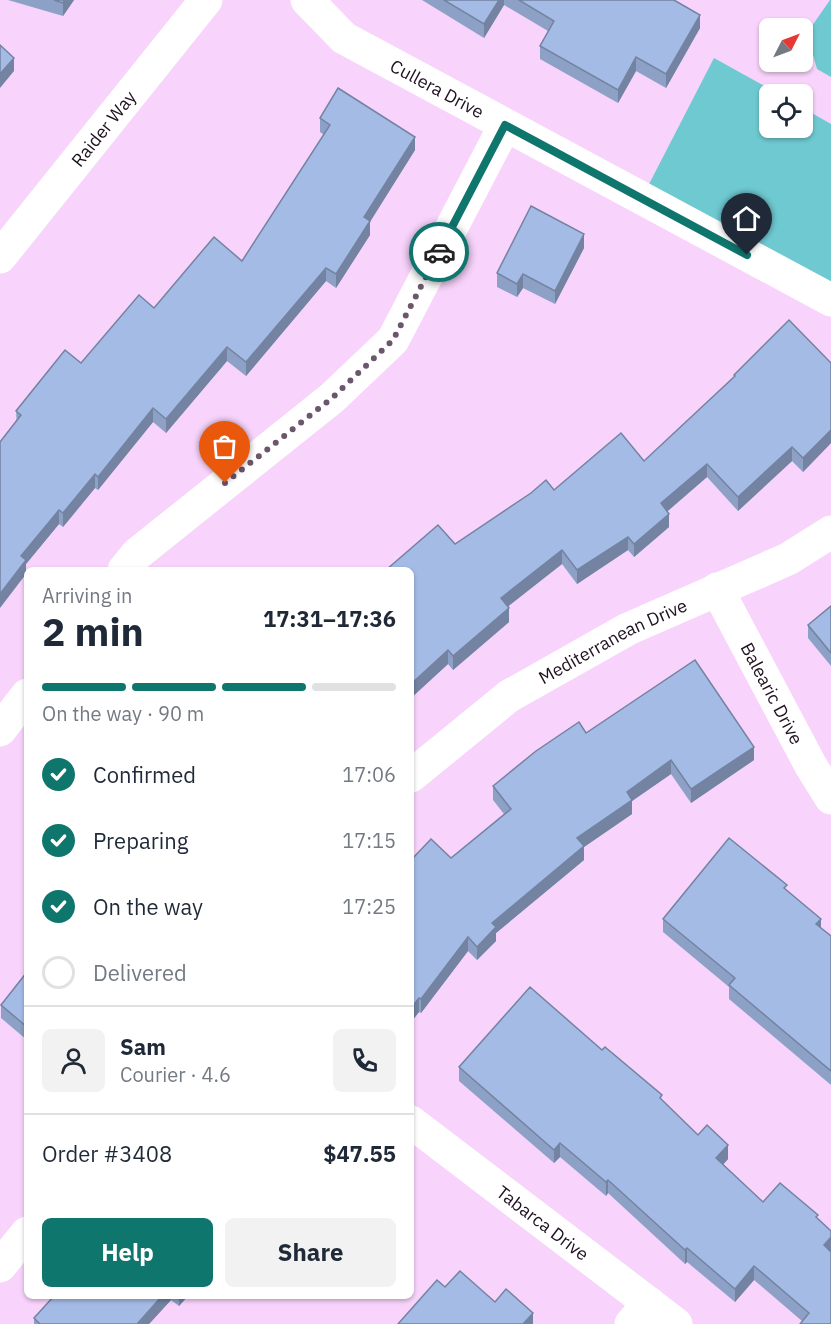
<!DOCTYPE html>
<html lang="en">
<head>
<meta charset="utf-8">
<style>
  :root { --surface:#fff; --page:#f2f2f3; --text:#1f2937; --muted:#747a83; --line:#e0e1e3; --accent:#0f766e }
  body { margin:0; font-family:"IBM Plex Sans",sans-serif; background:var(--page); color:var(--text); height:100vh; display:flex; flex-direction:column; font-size:22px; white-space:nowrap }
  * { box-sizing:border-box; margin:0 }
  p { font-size:20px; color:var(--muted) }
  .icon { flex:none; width:33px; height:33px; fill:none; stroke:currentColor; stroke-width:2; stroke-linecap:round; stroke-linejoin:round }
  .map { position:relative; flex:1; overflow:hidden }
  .panel { position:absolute; left:24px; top:567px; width:390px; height:732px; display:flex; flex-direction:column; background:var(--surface); border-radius:9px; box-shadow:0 2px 4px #0004 }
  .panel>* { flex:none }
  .needle { width:39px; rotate:48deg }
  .controls { position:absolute; left:759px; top:18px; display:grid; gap:12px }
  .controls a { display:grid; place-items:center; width:54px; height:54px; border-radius:9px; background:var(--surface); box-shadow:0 2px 4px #0004; font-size:30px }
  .pin { position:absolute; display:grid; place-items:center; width:51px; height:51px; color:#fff; margin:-62px -26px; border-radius:50% 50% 50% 0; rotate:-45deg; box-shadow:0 0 6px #0007 }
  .pin .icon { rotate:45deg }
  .courier { position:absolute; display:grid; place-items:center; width:60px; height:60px; margin:-30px; border:4px solid #0f766e; border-radius:50%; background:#fff; color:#222; box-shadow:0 2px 8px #0007 }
  .headline em { font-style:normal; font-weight:700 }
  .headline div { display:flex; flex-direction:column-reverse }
  .headline { display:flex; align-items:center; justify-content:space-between; height:102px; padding:0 18px }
  h1 { font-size:39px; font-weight:700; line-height:45px }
  .bar { display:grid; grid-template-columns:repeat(4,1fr); gap:9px 6px; align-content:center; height:72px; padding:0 18px }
  .bar i { height:8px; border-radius:4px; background:var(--line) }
  .bar .active { background:var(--accent) }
  .bar p { grid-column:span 4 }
  .line { display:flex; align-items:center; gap:15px; padding:0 18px; border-top:2px solid var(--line) }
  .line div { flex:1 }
  .round { display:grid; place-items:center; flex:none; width:63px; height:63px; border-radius:9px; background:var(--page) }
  ol { padding:0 18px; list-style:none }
  li { display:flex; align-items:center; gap:18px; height:66px }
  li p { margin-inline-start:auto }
  li .icon { padding:6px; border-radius:50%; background:var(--accent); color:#fff; stroke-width:4 }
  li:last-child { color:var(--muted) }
  li i { width:33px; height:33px; border:3px solid var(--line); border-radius:50% }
  .button { display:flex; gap:12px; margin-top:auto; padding:12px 18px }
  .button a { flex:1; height:69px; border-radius:9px; background:var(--accent); color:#fff; font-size:24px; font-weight:700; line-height:69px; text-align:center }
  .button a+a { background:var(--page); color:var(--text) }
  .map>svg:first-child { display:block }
  .water { fill:#6fc9d1 }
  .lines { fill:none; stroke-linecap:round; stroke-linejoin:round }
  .street { stroke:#fff; stroke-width:33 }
  .wall { fill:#8da1c6 }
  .shaded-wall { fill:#7383a1 }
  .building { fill:#a4bbe6; stroke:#7383a1; stroke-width:1.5 }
  .done { stroke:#6b566d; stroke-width:6; stroke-dasharray:0 10.8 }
  .route { stroke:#0f766e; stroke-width:8 }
  .labels { text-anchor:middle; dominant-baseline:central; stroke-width:4.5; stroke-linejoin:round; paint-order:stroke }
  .street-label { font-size:18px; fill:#1f1220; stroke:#fff }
</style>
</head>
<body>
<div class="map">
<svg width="831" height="1324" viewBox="0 0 831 1324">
  <rect width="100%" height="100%" fill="#f8d3fb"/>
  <g class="water">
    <polygon points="830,0 831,0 831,77 817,69 807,33"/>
    <polygon points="714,58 779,94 770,94 770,128 802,128 803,108 831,124 831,284 647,188"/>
  </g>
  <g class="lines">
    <g class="street">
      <path id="s1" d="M307 0 344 38 831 300"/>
      <path id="s2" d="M0 257 206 0"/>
      <polyline points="124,570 137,554 332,398 393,340 505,125"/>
      <path id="s3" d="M717 589 811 766 831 798"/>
      <polyline points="0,730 27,695"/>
      <path id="s4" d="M411 776 509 696 628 629 788 559 831 532"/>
      <path id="s5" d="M411 1122 676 1324"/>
      <polyline points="0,1266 27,1233"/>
      <polyline points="631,1324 649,1303"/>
    </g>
  </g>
  <g class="wall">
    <polygon points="8,0 74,0 63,16"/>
    <polygon points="422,0 674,0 700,28 666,88 636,71 618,103 540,59 540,46 548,31 504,5 484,38"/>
    <polygon points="320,118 415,150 370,221 370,235 336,288 326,281 246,376 227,361 166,433 153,422 98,490 95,488 63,527 59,524 26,564 26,574 16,411 154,308 242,261 324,135 320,132"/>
    <polygon points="584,248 555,304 523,288 517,297 497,287 497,273"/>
    <polygon points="831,363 831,443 803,472 792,461 738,511 707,477 667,511 669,527 634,557 628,550 577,584 562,564 508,606 509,622 453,670 448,664 411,698 411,570 455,544 554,490 644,461 734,378 734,375"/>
    <polygon points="831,606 831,666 808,638 808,625"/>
    <polygon points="586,733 754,760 691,803 671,774 632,801 632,814 584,847 584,860 496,933 496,941 477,960 468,951 421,1013 419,1012 411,1022 411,860 451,858 504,814 493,800 493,786"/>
    <polygon points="787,891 821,928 831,936 831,1085 729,999 729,987 663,932 663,919"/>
    <polygon points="27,972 27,1040 1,1018 1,1005"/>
    <polygon points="602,1050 662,1100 698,1135 728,1159 723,1165 763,1202 818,1219 830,1251 831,1324 802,1321 754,1280 735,1302 687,1262 685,1264 608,1193 606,1196 560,1157 554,1163 459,1081 459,1067"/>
    <polygon points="54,1296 188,1296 179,1306 171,1300 149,1324 34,1324 34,1318"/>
  </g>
  <g class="shaded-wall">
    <polygon points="64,0 74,0 63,16 63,3"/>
    <polygon points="499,0 504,0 504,5 484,38 484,24"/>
    <polygon points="700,15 700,28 666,88 666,74"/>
    <polygon points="636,57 636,71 618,103 618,90"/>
    <polygon points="14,58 14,71 0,88 0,74"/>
    <polygon points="415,137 415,150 370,222 370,221 370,235 336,288 336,274 364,217"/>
    <polygon points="584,234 584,248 555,304 555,291"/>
    <polygon points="326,268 326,281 246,376 246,362"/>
    <polygon points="523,274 523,288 517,297 517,284"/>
    <polygon points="227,347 227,361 166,433 166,419"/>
    <polygon points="153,408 153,422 98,490 98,477"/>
    <polygon points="831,430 831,443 803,472 803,458"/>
    <polygon points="792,447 792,461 738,511 738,497"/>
    <polygon points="707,464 707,477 661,517 661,503"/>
    <polygon points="95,474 95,488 63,527 63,513"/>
    <polygon points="59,510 59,524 26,564 26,574 0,608 0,594 21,556"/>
    <polygon points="669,514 669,527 634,557 634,544"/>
    <polygon points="628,537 628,550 577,584 577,570"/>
    <polygon points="562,550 562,564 501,612 501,598"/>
    <polygon points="509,608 509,622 453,670 453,656"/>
    <polygon points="448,650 448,664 411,698 411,684"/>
    <polygon points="754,747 754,760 691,803 691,789"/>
    <polygon points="671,760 671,774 632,801 632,814 584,847 584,860 496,933 496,941 477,960 477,947 492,923 577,838 627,792"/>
    <polygon points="821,919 821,933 816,924"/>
    <polygon points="468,937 468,951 421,1013 421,999"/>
    <polygon points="419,998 419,1012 411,1022 411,1008"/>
    <polygon points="560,1143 560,1157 554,1163 554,1150"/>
    <polygon points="728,1145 728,1159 716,1172 716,1158"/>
    <polygon points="608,1180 608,1193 606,1196 606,1182"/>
    <polygon points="831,1237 831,1251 824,1259 824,1245"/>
    <polygon points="687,1248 687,1262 685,1264 685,1250"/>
    <polygon points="754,1266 754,1280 735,1302 735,1289"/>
    <polygon points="162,1296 171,1296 171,1300 149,1324 138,1324"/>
    <polygon points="179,1296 188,1296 179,1306"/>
    <polygon points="533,1313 533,1324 523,1324"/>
  </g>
  <g class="building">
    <polygon points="54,0 64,0 63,3"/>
    <polygon points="444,0 499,0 484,24"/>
    <polygon points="519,0 674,0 700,15 666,74 636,57 618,90 540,46 554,21"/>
    <polygon points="0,45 14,58 0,74"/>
    <polygon points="338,88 415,137 364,217 370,221 336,274 326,268 246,362 227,347 166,419 153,408 98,477 95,474 63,513 59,510 21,556 26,560 0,594 0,442 21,415 16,411 65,350 81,363 139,295 154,308 214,237 242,261 330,125 320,118"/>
    <polygon points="531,206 584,234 555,291 523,274 517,284 497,273"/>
    <polygon points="789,320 831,363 831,430 803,458 792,447 738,497 707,464 661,503 669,514 634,544 628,537 577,570 562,550 501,598 509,608 453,656 448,650 411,684 411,570 386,570 438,525 455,544 531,493 546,480 554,490 621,433 644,461 735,376 734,375"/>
    <polygon points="831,606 831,653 808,625"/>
    <polygon points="695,660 754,747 691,789 671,760 627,792 632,800 577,838 584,846 492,923 496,927 477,947 468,937 421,999 419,998 411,1008 411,860 431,839 451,858 511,809 493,786 536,751 579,722 586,733"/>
    <polygon points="729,838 787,885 784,888 821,919 816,924 831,936 831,1071 729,985 735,978 663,919"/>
    <polygon points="27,972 27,1027 1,1005"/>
    <polygon points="530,987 602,1050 605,1047 662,1095 660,1098 698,1135 707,1125 728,1145 716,1158 763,1202 780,1183 818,1215 816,1217 831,1231 831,1237 824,1245 831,1252 831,1324 800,1324 809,1313 754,1266 735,1289 687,1248 685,1250 608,1180 606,1182 560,1143 554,1150 459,1067"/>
    <polygon points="460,1271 495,1302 506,1289 533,1313 523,1324 398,1324 437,1280 445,1287"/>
    <polygon points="54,1296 162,1296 138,1323 139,1324 40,1324 34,1318"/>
  </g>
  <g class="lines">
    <polyline class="done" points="225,483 332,398 393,340 439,252"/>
    <polyline class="route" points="439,252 505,125 747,255"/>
  </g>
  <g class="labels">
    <g class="street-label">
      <text stroke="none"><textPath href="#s1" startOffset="159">Cullera Drive</textPath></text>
      <text stroke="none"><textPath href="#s2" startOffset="165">Raider Way</textPath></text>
      <text stroke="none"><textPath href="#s4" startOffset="244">Mediterranean Drive</textPath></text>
      <text stroke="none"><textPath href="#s3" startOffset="118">Balearic Drive</textPath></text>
      <text stroke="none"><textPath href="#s5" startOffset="166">Tabarca Drive</textPath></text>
    </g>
  </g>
</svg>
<div class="controls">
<a><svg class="needle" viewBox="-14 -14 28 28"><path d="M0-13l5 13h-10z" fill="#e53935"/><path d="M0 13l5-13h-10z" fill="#747a83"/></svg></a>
<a><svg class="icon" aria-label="locate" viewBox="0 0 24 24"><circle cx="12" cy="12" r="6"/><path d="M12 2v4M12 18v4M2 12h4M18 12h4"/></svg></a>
</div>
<div class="pin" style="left:225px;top:483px;background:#ea580c"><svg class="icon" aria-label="bag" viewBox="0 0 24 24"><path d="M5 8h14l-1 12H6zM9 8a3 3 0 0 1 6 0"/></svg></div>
<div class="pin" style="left:747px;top:255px;background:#1f2937"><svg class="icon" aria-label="home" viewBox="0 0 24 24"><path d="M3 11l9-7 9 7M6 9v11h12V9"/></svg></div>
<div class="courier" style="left:439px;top:252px"><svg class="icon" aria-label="car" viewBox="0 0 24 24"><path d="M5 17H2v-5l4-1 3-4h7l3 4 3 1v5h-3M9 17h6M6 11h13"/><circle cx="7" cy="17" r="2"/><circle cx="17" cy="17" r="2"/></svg></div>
<section class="panel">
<div class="headline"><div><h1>2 min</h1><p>Arriving in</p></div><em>17:31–17:36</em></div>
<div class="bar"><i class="active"></i><i class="active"></i><i class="active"></i><i></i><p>On the way · 90 m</p></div>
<ol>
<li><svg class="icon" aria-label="check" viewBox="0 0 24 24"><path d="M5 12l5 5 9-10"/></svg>Confirmed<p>17:06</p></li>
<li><svg class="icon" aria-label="check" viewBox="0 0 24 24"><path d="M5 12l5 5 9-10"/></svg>Preparing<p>17:15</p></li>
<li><svg class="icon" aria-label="check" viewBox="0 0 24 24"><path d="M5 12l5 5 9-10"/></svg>On the way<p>17:25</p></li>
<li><i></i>Delivered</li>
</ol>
<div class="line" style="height:108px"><a class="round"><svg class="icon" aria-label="person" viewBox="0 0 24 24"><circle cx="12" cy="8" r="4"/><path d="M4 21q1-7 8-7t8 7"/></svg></a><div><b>Sam</b><p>Courier · 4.6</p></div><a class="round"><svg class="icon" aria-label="phone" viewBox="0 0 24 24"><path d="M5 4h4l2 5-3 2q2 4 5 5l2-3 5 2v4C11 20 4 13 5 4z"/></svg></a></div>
<div class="line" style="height:78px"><div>Order #3408</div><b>$47.55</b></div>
<div class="button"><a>Help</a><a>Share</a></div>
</section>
</div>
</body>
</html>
